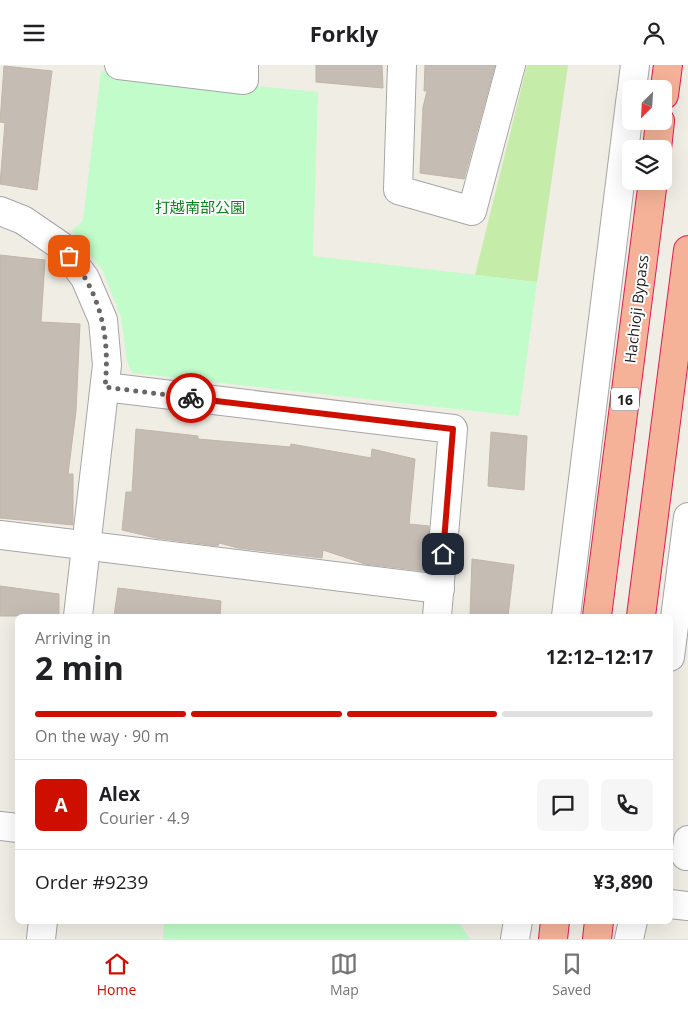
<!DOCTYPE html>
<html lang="en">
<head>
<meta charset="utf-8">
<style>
  :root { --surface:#fff; --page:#f6f6f6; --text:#202124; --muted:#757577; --line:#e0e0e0; --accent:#ce0f00 }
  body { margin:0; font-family:"Open Sans","Noto Sans JP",sans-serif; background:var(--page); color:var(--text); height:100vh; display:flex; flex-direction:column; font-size:19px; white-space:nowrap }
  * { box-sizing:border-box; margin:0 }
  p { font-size:16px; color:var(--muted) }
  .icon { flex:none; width:28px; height:28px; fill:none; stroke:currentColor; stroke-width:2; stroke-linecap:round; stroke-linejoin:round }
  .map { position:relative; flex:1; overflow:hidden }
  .sheet { position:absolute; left:15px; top:549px; width:658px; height:310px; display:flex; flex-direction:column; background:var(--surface); border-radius:8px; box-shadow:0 5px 20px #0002 }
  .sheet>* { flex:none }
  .needle { width:32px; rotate:204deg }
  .tools { position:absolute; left:622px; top:15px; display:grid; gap:10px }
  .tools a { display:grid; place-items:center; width:50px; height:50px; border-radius:8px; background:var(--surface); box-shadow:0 5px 20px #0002; font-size:25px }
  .pin { position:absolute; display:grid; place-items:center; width:42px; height:42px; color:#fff; margin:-21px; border-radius:10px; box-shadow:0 2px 8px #0006 }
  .courier { position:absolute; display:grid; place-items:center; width:50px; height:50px; margin:-25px; border:4px solid #ce0f00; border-radius:50%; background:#fff; color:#222; box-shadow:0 1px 6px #0007 }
  .summary em { font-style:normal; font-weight:700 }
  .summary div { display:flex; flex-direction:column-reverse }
  .summary { display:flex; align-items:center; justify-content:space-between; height:85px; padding:0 20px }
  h1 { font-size:32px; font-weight:700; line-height:38px }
  .bar { display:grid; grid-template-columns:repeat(4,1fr); gap:8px 5px; align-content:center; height:60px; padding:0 20px }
  .bar i { height:6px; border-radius:4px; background:var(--line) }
  .bar .active { background:var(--accent) }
  .bar p { grid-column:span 4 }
  .line { display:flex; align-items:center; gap:12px; padding:0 20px; border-top:1px solid var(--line) }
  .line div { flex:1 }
  .round { display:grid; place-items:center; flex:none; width:52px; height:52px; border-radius:8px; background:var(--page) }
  header { display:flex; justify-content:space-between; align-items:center; height:65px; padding:0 20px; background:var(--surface); font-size:22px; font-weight:700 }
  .dock { display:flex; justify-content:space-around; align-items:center; height:70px; border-top:1px solid var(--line); background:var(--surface); font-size:14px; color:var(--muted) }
  .dock a { display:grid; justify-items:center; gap:2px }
  .dock .active { color:var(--accent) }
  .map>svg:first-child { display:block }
  .grass { fill:#c5eca9 }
  .park { fill:#c1fcca }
  .building { fill:#c5bcb4; stroke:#c3b5a7 }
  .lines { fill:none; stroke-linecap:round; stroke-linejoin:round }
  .minor-casing { stroke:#a6a6a6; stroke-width:30 }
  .tertiary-casing { stroke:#a6a6a6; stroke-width:30 }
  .trunk-casing { stroke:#e21e52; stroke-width:30 }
  .minor { stroke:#fff; stroke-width:28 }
  .tertiary { stroke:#fff; stroke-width:28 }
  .trunk { stroke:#f5b298; stroke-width:28 }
  .done { stroke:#686764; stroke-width:5; stroke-dasharray:0 9 }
  .route { stroke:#ce0f00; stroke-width:6 }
  .labels { text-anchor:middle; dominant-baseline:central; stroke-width:4; stroke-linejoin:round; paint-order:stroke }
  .shield { fill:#fff; stroke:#626262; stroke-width:1 }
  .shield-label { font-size:14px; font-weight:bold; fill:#1f1f1f }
  .park-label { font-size:15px; fill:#07831b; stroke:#fff }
  .street-label { font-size:15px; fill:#1f1f1f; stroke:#fff }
</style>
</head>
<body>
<header><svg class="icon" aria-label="menu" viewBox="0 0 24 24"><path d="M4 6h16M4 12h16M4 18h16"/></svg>Forkly<svg class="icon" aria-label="person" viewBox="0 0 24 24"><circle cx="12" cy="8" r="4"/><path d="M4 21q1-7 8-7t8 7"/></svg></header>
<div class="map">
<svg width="688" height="874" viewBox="0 0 688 874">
  <rect width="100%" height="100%" fill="#f0ede5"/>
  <polygon class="grass" points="527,0 568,0 537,217 475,210"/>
  <g class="park">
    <polygon points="101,6 318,27 313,191 537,217 519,351 132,308 127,296 121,252 103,206 72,166 83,155"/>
    <polygon points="164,856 458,856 470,874 163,874"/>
  </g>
  <g class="building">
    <polygon points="316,0 382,0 383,23 316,17"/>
    <polygon points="425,0 495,0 464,114 420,108 423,42 427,26 424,26"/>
    <polygon points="4,1 52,6 37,125 0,119 5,58 0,57"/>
    <polygon points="0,190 45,195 41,257 80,259 76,346 68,409 73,409 73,460 0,453"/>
    <polygon points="136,364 198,371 198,374 290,382 291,379 371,393 372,384 415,394 409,459 429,461 425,506 365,499 323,485 322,493 238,483 219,478 218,481 156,473 122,465 126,427 132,427"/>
    <polygon points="491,367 527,371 524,425 488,421"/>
    <polygon points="472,494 514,500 508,551 470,551"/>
    <polygon points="0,521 59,529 59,551 0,551"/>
    <polygon points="118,523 221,536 220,551 114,551"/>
  </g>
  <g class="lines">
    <defs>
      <g id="minor">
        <polyline points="119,0 244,15 244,0"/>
        <polyline points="402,0 398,125 472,146 511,0"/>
        <polyline points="632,24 635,0"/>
        <polyline points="0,146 23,155 61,181 85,213 103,255 107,300 78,551"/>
        <polyline points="105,322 453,364 437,551"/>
        <polyline points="0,470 440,524"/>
        <polyline points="566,551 631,30"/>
        <polyline points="670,592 688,452"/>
        <polyline points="686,791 688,775"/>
        <polyline points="41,874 43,856"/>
        <polyline points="515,874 518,856"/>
        <polyline points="629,874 633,856"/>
      </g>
      <g id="tertiary">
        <polyline points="0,761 18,763"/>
        <polyline points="670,839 688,841"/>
      </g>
      <g id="trunk">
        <polyline points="664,30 668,0"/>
        <polyline points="657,84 660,56"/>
        <polyline points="597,551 653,116"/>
        <polyline points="641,551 688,185"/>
        <polyline points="553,874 555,856"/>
        <polyline points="597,874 599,856"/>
      </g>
    </defs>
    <use href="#minor" class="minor-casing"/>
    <use href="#tertiary" class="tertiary-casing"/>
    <use href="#trunk" class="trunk-casing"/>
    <use href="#minor" class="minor"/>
    <use href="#tertiary" class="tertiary"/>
    <use href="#trunk" class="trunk"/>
  </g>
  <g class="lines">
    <path class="done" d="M69 191C74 198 81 205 85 213 105 247 109 284 105 322L191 333"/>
    <polyline class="route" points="191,333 453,364 443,489"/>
  </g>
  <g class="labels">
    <rect class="shield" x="611" y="322.5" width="28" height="23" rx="4"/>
    <g class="shield-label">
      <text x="625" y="334">16</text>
    </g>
    <g class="park-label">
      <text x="200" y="142">打越南部公園</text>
    </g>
    <g class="street-label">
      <text transform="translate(636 244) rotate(-83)">Hachioji Bypass</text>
    </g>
  </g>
</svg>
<div class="tools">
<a><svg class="needle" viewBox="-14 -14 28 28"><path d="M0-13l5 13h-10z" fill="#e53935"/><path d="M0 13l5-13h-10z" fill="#757577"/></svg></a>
<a><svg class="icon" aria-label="layers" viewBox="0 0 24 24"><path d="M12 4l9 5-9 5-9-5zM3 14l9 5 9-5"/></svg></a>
</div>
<div class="pin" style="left:69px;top:191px;background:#ea580c"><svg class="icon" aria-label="bag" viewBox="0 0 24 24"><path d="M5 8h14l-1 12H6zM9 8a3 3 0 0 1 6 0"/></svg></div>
<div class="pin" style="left:443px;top:489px;background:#1f2937"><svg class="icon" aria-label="home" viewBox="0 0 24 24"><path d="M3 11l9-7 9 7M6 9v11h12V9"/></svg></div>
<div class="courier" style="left:191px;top:333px"><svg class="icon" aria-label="bike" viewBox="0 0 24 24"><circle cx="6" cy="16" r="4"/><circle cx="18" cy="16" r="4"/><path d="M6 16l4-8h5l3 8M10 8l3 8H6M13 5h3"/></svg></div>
<section class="sheet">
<div class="summary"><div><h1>2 min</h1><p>Arriving in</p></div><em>12:12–12:17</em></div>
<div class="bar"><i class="active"></i><i class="active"></i><i class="active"></i><i></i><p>On the way · 90 m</p></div>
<div class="line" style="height:90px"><b class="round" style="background:var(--accent);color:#fff">A</b><div><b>Alex</b><p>Courier · 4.9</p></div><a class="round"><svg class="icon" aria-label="chat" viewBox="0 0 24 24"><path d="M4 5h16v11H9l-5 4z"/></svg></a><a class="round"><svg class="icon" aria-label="phone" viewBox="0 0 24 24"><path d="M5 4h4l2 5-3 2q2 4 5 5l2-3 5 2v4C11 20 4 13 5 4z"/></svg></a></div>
<div class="line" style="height:65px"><div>Order #9239</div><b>¥3,890</b></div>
</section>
</div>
<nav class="dock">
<a class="active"><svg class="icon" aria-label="home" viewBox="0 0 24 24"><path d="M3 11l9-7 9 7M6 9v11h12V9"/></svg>Home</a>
<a><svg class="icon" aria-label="map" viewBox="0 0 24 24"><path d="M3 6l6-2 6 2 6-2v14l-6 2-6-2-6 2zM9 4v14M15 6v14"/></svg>Map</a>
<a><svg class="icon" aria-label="saved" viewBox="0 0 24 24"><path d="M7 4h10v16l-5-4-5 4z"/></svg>Saved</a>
</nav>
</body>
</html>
